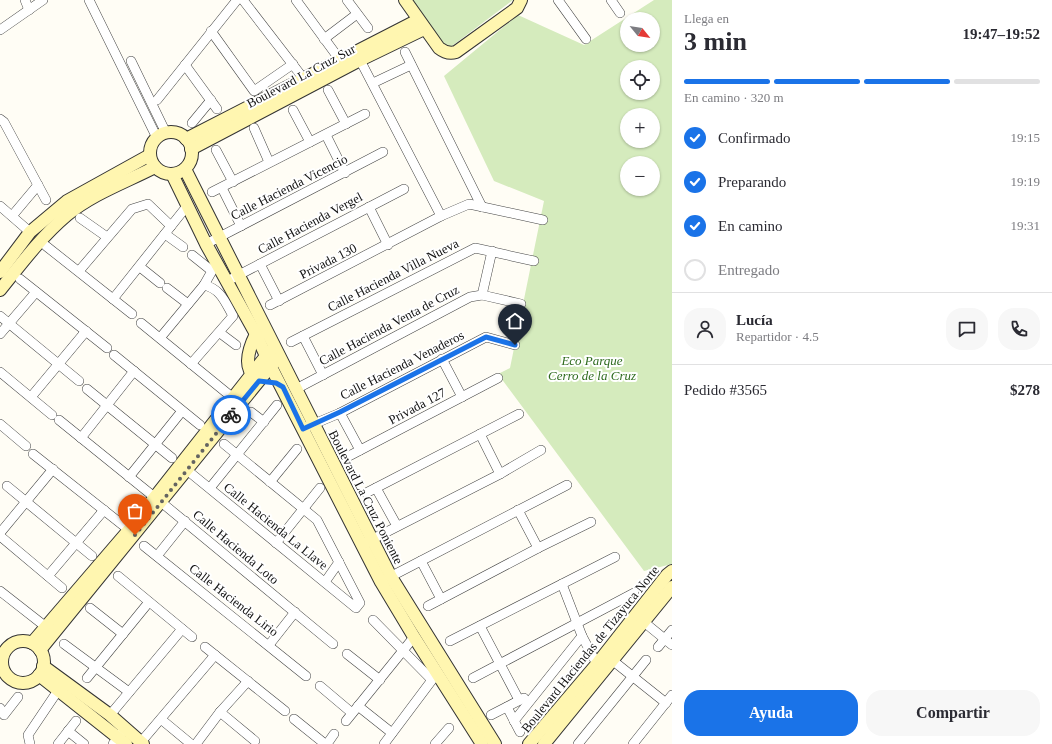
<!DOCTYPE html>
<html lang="es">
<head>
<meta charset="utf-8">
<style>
  :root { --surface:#fff; --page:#f7f7f7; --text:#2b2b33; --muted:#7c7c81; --line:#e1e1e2; --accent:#1a73e8 }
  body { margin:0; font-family:"Times New Roman",serif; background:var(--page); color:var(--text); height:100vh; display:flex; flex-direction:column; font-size:15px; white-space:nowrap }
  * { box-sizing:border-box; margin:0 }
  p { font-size:13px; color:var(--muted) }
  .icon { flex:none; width:22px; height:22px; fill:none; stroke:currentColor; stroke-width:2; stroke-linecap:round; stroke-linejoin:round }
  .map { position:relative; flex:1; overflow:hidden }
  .panel { display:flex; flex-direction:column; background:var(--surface); width:380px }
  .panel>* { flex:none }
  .needle { width:26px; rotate:120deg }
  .buttons { position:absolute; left:620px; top:12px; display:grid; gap:8px }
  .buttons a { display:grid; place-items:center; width:40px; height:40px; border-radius:50%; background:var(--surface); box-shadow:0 1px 3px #0004; font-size:20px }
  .pin { position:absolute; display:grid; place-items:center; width:34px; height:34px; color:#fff; margin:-41px -17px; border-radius:50% 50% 50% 0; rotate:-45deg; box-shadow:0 0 4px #0007 }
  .pin .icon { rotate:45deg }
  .courier { position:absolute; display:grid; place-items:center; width:40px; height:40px; margin:-20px; border:3px solid #1a73e8; border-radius:50%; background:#fff; color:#222; box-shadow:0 1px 5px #0007 }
  .summary em { font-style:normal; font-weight:600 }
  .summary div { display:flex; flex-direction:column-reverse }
  .summary { display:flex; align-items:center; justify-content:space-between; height:68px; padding:0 12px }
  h1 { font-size:26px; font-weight:600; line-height:30px }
  .bar { display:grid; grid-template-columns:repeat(4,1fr); gap:6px 4px; align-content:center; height:48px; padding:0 12px }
  .bar i { height:5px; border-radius:3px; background:var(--line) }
  .bar .on { background:var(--accent) }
  .bar p { grid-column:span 4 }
  .line { display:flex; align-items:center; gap:10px; padding:0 12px; border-top:1px solid var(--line) }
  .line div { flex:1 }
  .round { display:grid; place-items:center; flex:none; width:42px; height:42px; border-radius:16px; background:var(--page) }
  ol { padding:0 12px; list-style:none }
  li { display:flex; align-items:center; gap:12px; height:44px }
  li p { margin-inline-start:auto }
  li .icon { padding:4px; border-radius:50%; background:var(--accent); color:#fff; stroke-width:4 }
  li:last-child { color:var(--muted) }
  li i { width:22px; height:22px; border:2px solid var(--line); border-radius:50% }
  .cta { display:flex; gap:8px; margin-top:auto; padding:8px 12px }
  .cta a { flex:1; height:46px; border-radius:16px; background:var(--accent); color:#fff; font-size:16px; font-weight:600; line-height:46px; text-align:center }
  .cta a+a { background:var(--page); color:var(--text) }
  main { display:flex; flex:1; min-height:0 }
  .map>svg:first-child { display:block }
  .green { fill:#d5ebbd; fill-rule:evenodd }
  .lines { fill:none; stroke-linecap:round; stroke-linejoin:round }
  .street-casing { stroke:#444; stroke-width:10 }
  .secondary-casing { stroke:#333; stroke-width:14 }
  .street { stroke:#fff; stroke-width:9 }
  .secondary { stroke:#fff6b0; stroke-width:12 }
  .done { stroke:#646461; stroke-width:4; stroke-dasharray:0 7.2 }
  .route { stroke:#1a73e8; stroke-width:5 }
  .labels { text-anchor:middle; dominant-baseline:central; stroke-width:4; stroke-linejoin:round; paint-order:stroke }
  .street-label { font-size:13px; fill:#111; stroke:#fff }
  .park-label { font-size:13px; font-style:italic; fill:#2f6b1f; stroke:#fff }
</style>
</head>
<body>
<main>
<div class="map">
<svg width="672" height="744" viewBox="0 0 672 744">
  <rect width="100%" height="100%" fill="#fffdf5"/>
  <g class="green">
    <polygon points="408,0 513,0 448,49"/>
    <path d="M654 0H672V564L644 571 498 374 510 368 544 201 494 181 444 76 518 15 584 45ZM627 19H653V45H627ZM627 67H653V93H627ZM627 115H653V141H627ZM627 163H653V189H627Z"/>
  </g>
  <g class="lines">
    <defs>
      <g id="street">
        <polyline points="25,0 29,10"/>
        <polyline points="89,0 157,138"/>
        <polyline points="243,0 307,83"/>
        <polyline points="296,0 340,60"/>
        <polyline points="347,0 368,28"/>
        <polyline points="558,0 586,39"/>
        <polyline points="611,0 620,13"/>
        <polyline points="0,30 43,0"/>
        <polyline points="211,31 254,91 293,64"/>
        <polyline points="324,39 357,14"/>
        <polyline points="405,52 482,207"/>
        <polyline points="360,60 441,216"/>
        <polyline points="131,61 166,133"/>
        <polyline points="185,65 217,109"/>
        <polyline points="373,83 411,65"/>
        <polyline points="328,90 346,124"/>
        <polyline points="157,100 237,0"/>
        <polyline points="293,110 310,142"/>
        <polyline points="0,119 4,122 46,200"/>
        <polyline points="192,123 211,100"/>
        <polyline points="254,128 269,162"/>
        <polyline points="326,135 345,173"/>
        <polyline points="216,150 233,182"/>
        <polyline points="222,188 241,226"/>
        <polyline points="212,192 365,114"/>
        <polyline points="0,206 30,232"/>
        <polyline points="369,207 388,245"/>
        <polyline points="12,216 38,185"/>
        <polyline points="80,218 107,237"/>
        <polyline points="165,234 183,247"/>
        <polyline points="206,244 383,152"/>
        <polyline points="46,246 132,314"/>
        <polyline points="260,264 279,301"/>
        <polyline points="140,267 160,283"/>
        <polyline points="79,271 132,209 148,204 171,226"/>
        <polyline points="233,278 404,189"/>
        <polyline points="20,279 107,348"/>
        <polyline points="167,288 188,304"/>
        <polyline points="482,295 492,251"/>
        <polyline points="113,299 187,206"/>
        <polyline points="270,305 441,216 469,204 543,220"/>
        <polyline points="0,316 79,381"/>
        <polyline points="141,323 233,398"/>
        <polyline points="220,333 236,345"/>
        <polyline points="0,334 36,292"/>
        <polyline points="303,336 323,375"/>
        <polyline points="160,338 204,285 212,271 192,255"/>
        <polyline points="291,342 475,248 534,261"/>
        <polyline points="114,355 200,425"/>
        <polyline points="442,359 462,397"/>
        <path d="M191 364 233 316C225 302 221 289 204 285"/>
        <polyline points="0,372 52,415"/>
        <polyline points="87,389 172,458"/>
        <polyline points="296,389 470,297 482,295 521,304"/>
        <polyline points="31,397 86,331"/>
        <polyline points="251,412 264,422"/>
        <polyline points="340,413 360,450"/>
        <polyline points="59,420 153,496"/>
        <polyline points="0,424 26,446"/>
        <polyline points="309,426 340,413 486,337 515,345"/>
        <polyline points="480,434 500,474"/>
        <polyline points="81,438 134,371"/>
        <polyline points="33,454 134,534"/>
        <polyline points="349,456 498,378"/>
        <polyline points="182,466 356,608 360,603 317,520 224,444"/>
        <polyline points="129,477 182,411"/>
        <polyline points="270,482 297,449"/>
        <polyline points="7,486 92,556"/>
        <polyline points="210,488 277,405"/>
        <polyline points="376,488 397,526"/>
        <polyline points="366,493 519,414"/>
        <polyline points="161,502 333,644"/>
        <polyline points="518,510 538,548"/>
        <polyline points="0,533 53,469"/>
        <polyline points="0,536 62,588"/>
        <polyline points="367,542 500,474 541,450"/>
        <polyline points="276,543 320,488"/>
        <polyline points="144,546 306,676"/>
        <polyline points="157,556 185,521"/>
        <polyline points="421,561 441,599"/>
        <polyline points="48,576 104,510"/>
        <polyline points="118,576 192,637"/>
        <polyline points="386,579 567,485"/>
        <polyline points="325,582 339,562"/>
        <polyline points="562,584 582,636 597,664"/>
        <polyline points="0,591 46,627"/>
        <polyline points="428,606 538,548 591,522"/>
        <polyline points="90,608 123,634"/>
        <polyline points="639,618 672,645"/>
        <polyline points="373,620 432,680 384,744"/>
        <polyline points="480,626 519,700"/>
        <polyline points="450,641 615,557"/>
        <polyline points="64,644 129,692"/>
        <polyline points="269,645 295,612"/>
        <polyline points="205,647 285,711"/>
        <polyline points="658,647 672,630"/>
        <polyline points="347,654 380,680"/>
        <polyline points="612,660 666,703"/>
        <polyline points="87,678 149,602"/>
        <polyline points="473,678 634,593"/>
        <polyline points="320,686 352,713"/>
        <polyline points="358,706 392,733"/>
        <polyline points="507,707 520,732"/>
        <polyline points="0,708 4,715 18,697"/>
        <polyline points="220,712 255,741"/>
        <polyline points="110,715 182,629"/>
        <polyline points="491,715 524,698"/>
        <polyline points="294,719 325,744"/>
        <polyline points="162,720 191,744"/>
        <polyline points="346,721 414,637"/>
        <polyline points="514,721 582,636"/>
        <polyline points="68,731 84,744"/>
        <polyline points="141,742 215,655"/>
        <polyline points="30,744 28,735 59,689"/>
        <polyline points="58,744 76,721"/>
        <polyline points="113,744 122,732"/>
        <polyline points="196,744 220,712 248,681"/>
        <polyline points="327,744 334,734"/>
        <polyline points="435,744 449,728"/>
        <polyline points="578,744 646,660"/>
        <polyline points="633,744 672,695"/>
      </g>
      <g id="secondary">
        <path d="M405 0 439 48C444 52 449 54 456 52L517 8 521 0"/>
        <circle cx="171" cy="153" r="21"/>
        <polyline points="186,139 418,20"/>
        <polyline points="191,149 360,60 424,29"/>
        <polyline points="185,169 391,577 495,744"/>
        <polyline points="172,174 206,244 256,334 271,367 381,582 414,637 482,744"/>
        <polyline points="0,272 30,232 67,201 150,155"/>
        <path d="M0 290C21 264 41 237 67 215 92 194 126 182 155 167"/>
        <path d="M255 377C242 366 250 346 256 334"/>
        <circle cx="23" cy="662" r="21"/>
        <polyline points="32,643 129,530 270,351"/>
        <polyline points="40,650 275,361"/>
        <polyline points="43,666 110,715 143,744"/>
        <polyline points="39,675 126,744"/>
        <polyline points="529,744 597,664 667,575 672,571"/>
        <polyline points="544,744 672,587"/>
      </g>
    </defs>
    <use href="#street" class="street-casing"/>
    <use href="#secondary" class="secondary-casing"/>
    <use href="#street" class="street"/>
    <use href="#secondary" class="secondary"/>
  </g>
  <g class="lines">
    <polyline class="done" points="135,535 231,415"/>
    <polyline class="route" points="231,415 259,381 276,383 283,387 303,429 340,412 486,337 515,345"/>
  </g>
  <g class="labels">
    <g class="street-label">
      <text transform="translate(301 76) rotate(-28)">Boulevard La Cruz Sur</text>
      <text transform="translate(289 187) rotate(-27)">Calle Hacienda Vicencio</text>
      <text transform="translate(310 223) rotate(-28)">Calle Hacienda Vergel</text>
      <text transform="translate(328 261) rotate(-27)">Privada 130</text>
      <text transform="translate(393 275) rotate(-27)">Calle Hacienda Villa Nueva</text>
      <text transform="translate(389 325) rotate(-28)">Calle Hacienda Venta de Cruz</text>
      <text transform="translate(402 365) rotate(-27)">Calle Hacienda Venaderos</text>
      <text transform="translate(417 406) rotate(-28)">Privada 127</text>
      <text transform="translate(366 497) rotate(63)">Boulevard La Cruz Poniente</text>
      <text transform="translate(276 526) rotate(39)">Calle Hacienda La Llave</text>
      <text transform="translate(236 547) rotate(40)">Calle Hacienda Loto</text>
      <text transform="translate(234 600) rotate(38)">Calle Hacienda Lirio</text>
      <text transform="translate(590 649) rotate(-51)">Boulevard Haciendas de Tizayuca Norte</text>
    </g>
    <g class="park-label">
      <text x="592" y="360">Eco Parque<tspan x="592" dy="15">Cerro de la Cruz</tspan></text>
    </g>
  </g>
</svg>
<div class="buttons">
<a><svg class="needle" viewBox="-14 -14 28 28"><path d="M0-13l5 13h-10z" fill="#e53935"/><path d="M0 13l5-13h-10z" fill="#7c7c81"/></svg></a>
<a><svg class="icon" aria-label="locate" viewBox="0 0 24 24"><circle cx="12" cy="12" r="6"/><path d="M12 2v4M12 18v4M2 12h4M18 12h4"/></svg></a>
<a>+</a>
<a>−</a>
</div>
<div class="pin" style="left:135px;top:535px;background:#ea580c"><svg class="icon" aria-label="bag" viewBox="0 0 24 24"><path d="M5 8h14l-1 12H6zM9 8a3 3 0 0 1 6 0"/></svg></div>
<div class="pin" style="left:515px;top:345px;background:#1f2937"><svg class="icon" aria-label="home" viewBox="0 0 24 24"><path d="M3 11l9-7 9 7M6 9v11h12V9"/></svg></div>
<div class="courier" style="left:231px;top:415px"><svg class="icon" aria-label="bike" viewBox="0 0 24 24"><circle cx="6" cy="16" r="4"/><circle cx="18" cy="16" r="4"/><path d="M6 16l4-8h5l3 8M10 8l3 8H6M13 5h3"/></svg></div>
</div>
<section class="panel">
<div class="summary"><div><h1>3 min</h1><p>Llega en</p></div><em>19:47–19:52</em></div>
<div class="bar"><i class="on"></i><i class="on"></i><i class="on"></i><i></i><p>En camino · 320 m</p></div>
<ol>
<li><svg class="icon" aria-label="check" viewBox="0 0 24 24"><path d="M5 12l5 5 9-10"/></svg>Confirmado<p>19:15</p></li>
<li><svg class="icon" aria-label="check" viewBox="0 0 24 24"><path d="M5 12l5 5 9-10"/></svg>Preparando<p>19:19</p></li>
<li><svg class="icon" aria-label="check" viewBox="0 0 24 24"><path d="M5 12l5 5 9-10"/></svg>En camino<p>19:31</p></li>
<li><i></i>Entregado</li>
</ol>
<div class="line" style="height:72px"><a class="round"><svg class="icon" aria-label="person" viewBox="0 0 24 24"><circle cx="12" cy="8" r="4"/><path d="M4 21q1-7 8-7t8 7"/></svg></a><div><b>Lucía</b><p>Repartidor · 4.5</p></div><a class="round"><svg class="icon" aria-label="chat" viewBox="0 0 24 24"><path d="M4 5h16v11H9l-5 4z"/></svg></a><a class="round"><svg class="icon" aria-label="phone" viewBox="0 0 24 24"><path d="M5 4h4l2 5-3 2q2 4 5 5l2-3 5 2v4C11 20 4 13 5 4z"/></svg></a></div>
<div class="line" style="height:52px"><div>Pedido #3565</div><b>$278</b></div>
<div class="cta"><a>Ayuda</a><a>Compartir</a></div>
</section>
</main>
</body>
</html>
